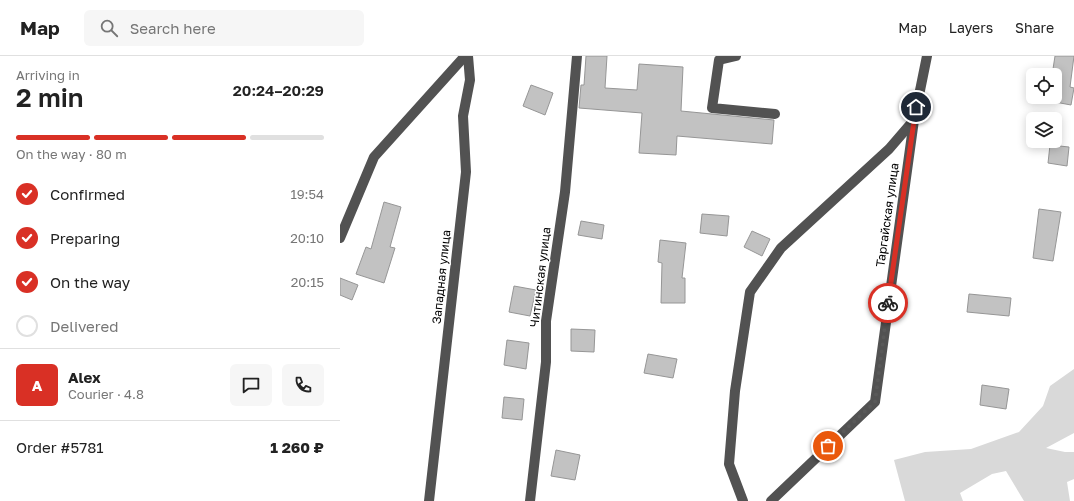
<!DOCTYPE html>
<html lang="en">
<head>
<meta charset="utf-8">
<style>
  :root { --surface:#fff; --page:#f6f6f6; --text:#222; --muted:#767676; --line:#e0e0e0; --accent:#d93025 }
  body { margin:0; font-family:"Golos Text",sans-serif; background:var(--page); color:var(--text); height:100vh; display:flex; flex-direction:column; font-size:15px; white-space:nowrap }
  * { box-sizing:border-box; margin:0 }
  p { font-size:13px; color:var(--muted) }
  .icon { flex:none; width:22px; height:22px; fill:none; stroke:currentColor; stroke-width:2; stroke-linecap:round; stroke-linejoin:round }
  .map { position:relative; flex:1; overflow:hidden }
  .drawer { display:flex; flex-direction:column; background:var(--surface); width:340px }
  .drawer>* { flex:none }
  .buttons { position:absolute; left:686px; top:12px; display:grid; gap:8px }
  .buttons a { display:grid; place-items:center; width:36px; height:36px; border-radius:6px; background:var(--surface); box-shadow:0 2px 10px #0003; font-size:20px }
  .pin { position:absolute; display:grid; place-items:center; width:34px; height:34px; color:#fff; margin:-17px; border:2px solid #fff; border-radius:50%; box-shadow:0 1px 4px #0007 }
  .courier { position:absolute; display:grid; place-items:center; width:40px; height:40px; margin:-20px; border:3px solid #d93025; border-radius:50%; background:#fff; color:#222; box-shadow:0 1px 5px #0007 }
  .head em { font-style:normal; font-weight:600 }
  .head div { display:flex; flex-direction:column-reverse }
  .head { display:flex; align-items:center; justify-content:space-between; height:68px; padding:0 16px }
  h1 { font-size:26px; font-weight:600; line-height:30px }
  .bar { display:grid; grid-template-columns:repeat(4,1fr); gap:6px 4px; align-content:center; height:48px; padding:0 16px }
  .bar i { height:5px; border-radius:3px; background:var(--line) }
  .bar .selected { background:var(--accent) }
  .bar p { grid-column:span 4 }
  .line { display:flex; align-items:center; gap:10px; padding:0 16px; border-top:1px solid var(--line) }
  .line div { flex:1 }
  .round { display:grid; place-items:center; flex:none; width:42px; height:42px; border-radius:6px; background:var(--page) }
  ol { padding:0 16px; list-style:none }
  li { display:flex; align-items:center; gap:12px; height:44px }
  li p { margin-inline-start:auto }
  li .icon { padding:4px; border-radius:50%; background:var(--accent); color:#fff; stroke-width:4 }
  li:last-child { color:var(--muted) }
  li i { width:22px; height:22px; border:2px solid var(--line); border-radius:50% }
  header { display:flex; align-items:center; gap:24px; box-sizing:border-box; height:56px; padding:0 20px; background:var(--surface); border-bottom:1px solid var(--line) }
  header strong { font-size:19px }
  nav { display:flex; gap:22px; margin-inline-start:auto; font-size:14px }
  .search { width:280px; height:36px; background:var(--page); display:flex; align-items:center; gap:10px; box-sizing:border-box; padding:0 14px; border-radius:6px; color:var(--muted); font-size:15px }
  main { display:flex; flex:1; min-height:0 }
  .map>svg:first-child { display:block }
  .green { fill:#d9d9d9 }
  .building { fill:#c2c2c2; stroke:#969696 }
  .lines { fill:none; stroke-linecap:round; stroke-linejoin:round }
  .minor { stroke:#525252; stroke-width:10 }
  .done { stroke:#595959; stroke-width:4; stroke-dasharray:0 7.2 }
  .route { stroke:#d93025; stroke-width:5 }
  .labels { text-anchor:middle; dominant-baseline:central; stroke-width:3; stroke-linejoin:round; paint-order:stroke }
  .street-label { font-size:12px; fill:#000; stroke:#fff }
</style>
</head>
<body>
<header>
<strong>Map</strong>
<div class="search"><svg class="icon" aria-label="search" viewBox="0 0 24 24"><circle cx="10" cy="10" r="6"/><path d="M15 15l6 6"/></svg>Search here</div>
<nav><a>Map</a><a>Layers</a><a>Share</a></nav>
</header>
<main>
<section class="drawer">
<div class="head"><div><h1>2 min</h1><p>Arriving in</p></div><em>20:24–20:29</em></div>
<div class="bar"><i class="selected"></i><i class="selected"></i><i class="selected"></i><i></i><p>On the way · 80 m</p></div>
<ol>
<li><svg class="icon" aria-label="check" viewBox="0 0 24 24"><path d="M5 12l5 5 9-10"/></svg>Confirmed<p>19:54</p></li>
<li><svg class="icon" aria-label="check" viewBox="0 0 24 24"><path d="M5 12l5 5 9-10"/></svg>Preparing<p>20:10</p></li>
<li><svg class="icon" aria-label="check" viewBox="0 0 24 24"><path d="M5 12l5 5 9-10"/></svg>On the way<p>20:15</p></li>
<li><i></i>Delivered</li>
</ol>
<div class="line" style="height:72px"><b class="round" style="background:var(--accent);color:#fff">A</b><div><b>Alex</b><p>Courier · 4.8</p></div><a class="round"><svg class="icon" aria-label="chat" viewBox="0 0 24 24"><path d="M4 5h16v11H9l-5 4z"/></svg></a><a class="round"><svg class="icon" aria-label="phone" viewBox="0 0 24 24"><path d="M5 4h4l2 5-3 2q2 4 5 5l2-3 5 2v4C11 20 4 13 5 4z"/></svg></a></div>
<div class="line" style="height:52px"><div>Order #5781</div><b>1 260 ₽</b></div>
</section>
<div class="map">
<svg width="734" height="445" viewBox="0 0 734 445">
  <rect width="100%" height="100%" fill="#fff"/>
  <polygon class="green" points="734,313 734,377 706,392 725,396 734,396 734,423 727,426 730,445 684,445 666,415 652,418 620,437 623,445 565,445 554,404 585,396 631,393 679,376 703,350 710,330"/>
  <g class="building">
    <polygon points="246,0 267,0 265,32 297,34 299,8 343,11 341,55 434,64 432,88 337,80 336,99 299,97 302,57 239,52 241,29 244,29"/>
    <polygon points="715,0 734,0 730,31 734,32 731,49 715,46 715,13 713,13"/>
    <polygon points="191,29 213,37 205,59 183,50"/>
    <polygon points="710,89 729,91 727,110 708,107"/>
    <polygon points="44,146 61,151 50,191 55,192 44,227 16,218 26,191 31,193"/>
    <polygon points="699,153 721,156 713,205 693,202"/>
    <polygon points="362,158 389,160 387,180 360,177"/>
    <polygon points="241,165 264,169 262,183 238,179"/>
    <polygon points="412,175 430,183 422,200 404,191"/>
    <polygon points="320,184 346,187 342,222 345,222 345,247 321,247 322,207 318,206"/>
    <polygon points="0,222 18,229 12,244 0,239"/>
    <polygon points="174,230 196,234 190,260 169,256"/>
    <polygon points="629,238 671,242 669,260 627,256"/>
    <polygon points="231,273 255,274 254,296 231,295"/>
    <polygon points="167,284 189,287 186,313 164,309"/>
    <polygon points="308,298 337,303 333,322 304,317"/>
    <polygon points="642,329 669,333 666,353 640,349"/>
    <polygon points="164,341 184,343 182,364 162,362"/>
    <polygon points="216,394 240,399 235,424 211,420"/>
  </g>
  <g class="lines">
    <g class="minor">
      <polyline points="396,0 379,4 372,52 435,58"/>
      <polyline points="0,182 34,101 125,0"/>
      <polyline points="89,445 126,116 123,60 130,24 128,0"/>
      <polyline points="190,445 206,306 206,265 225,136 237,0"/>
      <polyline points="403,445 389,408 395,335 410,236 441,192 549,93 574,64"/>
      <polyline points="431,445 535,346 574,64 587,0"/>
    </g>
  </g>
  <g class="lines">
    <polyline class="done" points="488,390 535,346 548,247"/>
    <polyline class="route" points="548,247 576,51"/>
  </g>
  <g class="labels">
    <g class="street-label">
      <text transform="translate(547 159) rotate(-82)">Таргайская улица</text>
      <text transform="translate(101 221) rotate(-84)">Западная улица</text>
      <text transform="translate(200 221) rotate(-83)">Читинская улица</text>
    </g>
  </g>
</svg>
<div class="buttons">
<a><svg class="icon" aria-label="locate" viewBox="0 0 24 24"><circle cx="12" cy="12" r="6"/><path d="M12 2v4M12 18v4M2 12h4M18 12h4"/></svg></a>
<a><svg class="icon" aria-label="layers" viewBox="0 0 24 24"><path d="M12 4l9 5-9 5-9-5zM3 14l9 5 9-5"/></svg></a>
</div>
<div class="pin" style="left:488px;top:390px;background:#ea580c"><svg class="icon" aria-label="bag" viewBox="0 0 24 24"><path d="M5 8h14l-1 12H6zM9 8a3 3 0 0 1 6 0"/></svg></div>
<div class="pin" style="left:576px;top:51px;background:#1f2937"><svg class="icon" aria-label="home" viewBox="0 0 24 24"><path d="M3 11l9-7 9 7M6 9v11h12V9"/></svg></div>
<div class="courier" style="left:548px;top:247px"><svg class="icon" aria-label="bike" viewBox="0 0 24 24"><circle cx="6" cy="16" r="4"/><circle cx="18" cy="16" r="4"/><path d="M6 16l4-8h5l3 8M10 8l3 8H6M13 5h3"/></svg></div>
</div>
</main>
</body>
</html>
